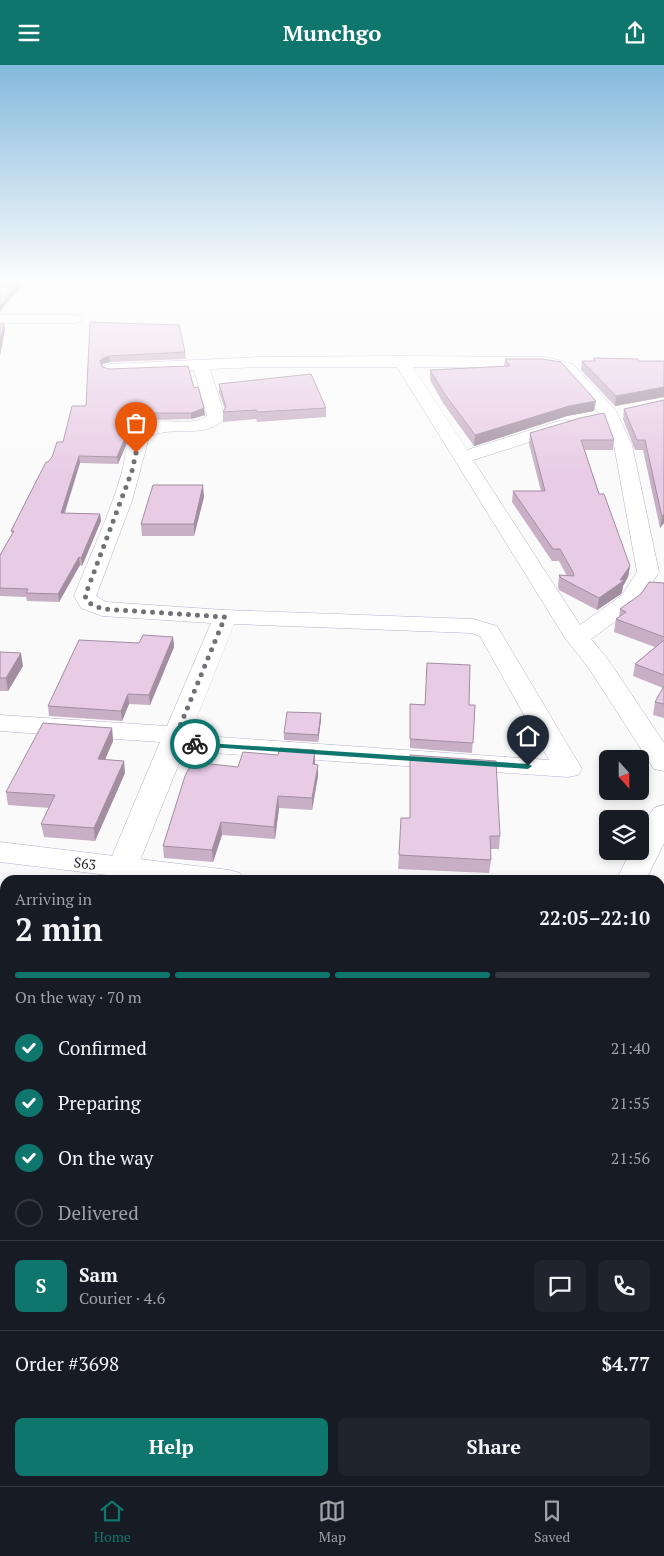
<!DOCTYPE html>
<html lang="en">
<head>
<meta charset="utf-8">
<style>
  :root { --surface:#171b24; --page:#20242c; --text:#f1f3f6; --muted:#9ea1a6; --line:#363941; --accent:#0f766e }
  body { margin:0; font-family:"PT Serif",serif; background:var(--page); color:var(--text); height:100vh; display:flex; flex-direction:column; font-size:19px; white-space:nowrap }
  * { box-sizing:border-box; margin:0 }
  p { font-size:16px; color:var(--muted) }
  .icon { flex:none; width:28px; height:28px; fill:none; stroke:currentColor; stroke-width:2; stroke-linecap:round; stroke-linejoin:round }
  .map { position:relative; flex:1; overflow:hidden }
  .drawer { position:absolute; left:0px; top:810px; width:665px; height:611px; display:flex; flex-direction:column; background:var(--surface); border-radius:15px 15px 0 0; box-shadow:0 2px 8px #0003 }
  .drawer>* { flex:none }
  .needle { width:32px; rotate:159deg }
  .fabs { position:absolute; left:599px; top:685px; display:grid; gap:10px }
  .fabs a { display:grid; place-items:center; width:50px; height:50px; border-radius:8px; background:var(--surface); box-shadow:0 2px 8px #0003; font-size:25px }
  .pin { position:absolute; display:grid; place-items:center; width:42px; height:42px; color:#fff; margin:-51px -21px; border-radius:50% 50% 50% 0; rotate:-45deg; box-shadow:0 0 5px #0007 }
  .pin .icon { rotate:45deg }
  .courier { position:absolute; display:grid; place-items:center; width:50px; height:50px; margin:-25px; border:4px solid #0f766e; border-radius:50%; background:#fff; color:#222; box-shadow:0 1px 6px #0007 }
  .summary em { font-style:normal; font-weight:700 }
  .summary div { display:flex; flex-direction:column-reverse }
  .summary { display:flex; align-items:center; justify-content:space-between; height:85px; padding:0 15px }
  h1 { font-size:32px; font-weight:700; line-height:38px }
  .bar { display:grid; grid-template-columns:repeat(4,1fr); gap:8px 5px; align-content:center; height:60px; padding:0 15px }
  .bar i { height:6px; border-radius:4px; background:var(--line) }
  .bar .active { background:var(--accent) }
  .bar p { grid-column:span 4 }
  .line { display:flex; align-items:center; gap:12px; padding:0 15px; border-top:1px solid var(--line) }
  .line div { flex:1 }
  .round { display:grid; place-items:center; flex:none; width:52px; height:52px; border-radius:8px; background:var(--page) }
  ol { padding:0 15px; list-style:none }
  li { display:flex; align-items:center; gap:15px; height:55px }
  li p { margin-inline-start:auto }
  li .icon { padding:5px; border-radius:50%; background:var(--accent); color:#fff; stroke-width:4 }
  li:last-child { color:var(--muted) }
  li i { width:28px; height:28px; border:2px solid var(--line); border-radius:50% }
  .action { display:flex; gap:10px; margin-top:auto; padding:10px 15px }
  .action a { flex:1; height:58px; border-radius:8px; background:var(--accent); color:#fff; font-size:20px; font-weight:700; line-height:58px; text-align:center }
  .action a+a { background:var(--page); color:var(--text) }
  header { display:flex; justify-content:space-between; align-items:center; height:65px; padding:0 15px; background:var(--accent); color:#fff; font-size:22px; font-weight:700 }
  .dock { display:flex; justify-content:space-around; align-items:center; height:70px; border-top:1px solid var(--line); background:var(--surface); font-size:14px; color:var(--muted) }
  .dock a { display:grid; justify-items:center; gap:2px }
  .dock .active { color:var(--accent) }
  .map>svg:first-child { display:block }
  .lines { fill:none; stroke-linecap:round; stroke-linejoin:round }
  .street-casing { stroke:#b5aecf; stroke-width:1 }
  .secondary-casing { stroke:#b5aecf; stroke-width:1 }
  .street { fill:#fff; fill-rule:evenodd }
  .secondary { fill:#fff; fill-rule:evenodd }
  .wall { fill:#c8afc5 }
  .shaded-wall { fill:#a28ea0 }
  .building { fill:#e8cbe5; stroke:#a28ea0 }
  .route { fill:#0f766e }
  .done { stroke:#727078; stroke-width:5; stroke-dasharray:0 9 }
  .labels { text-anchor:middle; dominant-baseline:central; stroke-width:4; stroke-linejoin:round; paint-order:stroke }
  .street-label { font-size:14px; fill:#282632; stroke:#fff }
</style>
</head>
<body>
<header><svg class="icon" aria-label="menu" viewBox="0 0 24 24"><path d="M4 6h16M4 12h16M4 18h16"/></svg>Munchgo<svg class="icon" aria-label="share" viewBox="0 0 24 24"><path d="M12 15V3M7 8l5-5 5 5M5 13v7h14v-7"/></svg></header>
<div class="map">
<svg width="664" height="1421" viewBox="0 0 664 1421">
  <rect width="100%" height="100%" fill="#fafafa"/>
  <g class="lines">
    <defs>
      <g id="street">
        <polygon points="0,250 75,250 80,251 82,254 80,257 75,258 0,258"/>
        <path d="M401 291 546 292 573 299 616 346 632 380 659 507 638 540 591 574 607 593 664 678V706L654 704 588 602 565 573 397 302H260L210 304 225 352C208 376 171 359 149 372L132 436 96 531 106 537 225 545 473 554 497 561 582 704 578 710 568 712 184 686 137 803 133 810 122 813 111 810 107 803 160 677 0 666V650L167 661 211 558 102 551 81 543 74 531C90 490 110 449 122 407 126 393 125 373 137 364 156 348 190 364 207 351L194 305 110 309 104 307 102 304 104 301 110 299 260 292ZM413 302H546L561 305 602 352 614 380 637 507 622 530 580 560 473 395 571 364 574 360 571 356 565 355 559 356 467 385ZM234 559 471 568 480 571 549 695 190 670Z"/>
        <path d="M664 740V778L646 815H616L631 786H640C640 767 643 759 654 743Z"/>
        <polygon points="664,1060 664,1092 660,1093 660,1061"/>
      </g>
      <g id="secondary">
        <polygon points="0,777 229,805 240,808 244,815 148,815 0,797"/>
        <polygon points="660,1031 664,1033 664,1064 660,1063"/>
      </g>
    </defs>
    <use href="#street" class="street-casing"/>
    <use href="#secondary" class="secondary-casing"/>
    <use href="#street" class="street"/>
    <use href="#secondary" class="secondary"/>
  </g>
  <g class="wall">
    <polygon points="90,257 185,287 186,294 110,297 103,299 102,301 109,304 194,323 205,350 191,354 153,355 135,359 118,399 80,398 65,448 100,449 101,456 82,501 80,500 59,537 27,536 26,532 0,531 0,490 12,469 11,466 48,397 63,377 86,341"/>
    <polygon points="594,293 638,296 664,296 664,332 615,341 581,305 582,296 594,296"/>
    <polygon points="505,294 594,346 567,351 474,381 443,338 430,315 430,305 504,301"/>
    <polygon points="219,319 326,343 326,352 257,357 256,354 223,357 223,347 225,344 219,328"/>
    <polygon points="664,335 664,458 660,463 643,385 635,385 623,354 624,344"/>
    <polygon points="530,368 614,375 613,385 585,385 599,429 630,501 628,512 623,521 622,527 621,529 597,545 559,525 558,522 559,510 567,511 559,496 552,496 512,437 513,426 541,426 529,379"/>
    <polygon points="204,432 194,471 142,471 141,459"/>
    <polygon points="664,518 664,653 653,650 655,637 663,623 633,611 635,599 655,582 614,567 616,554 619,552 620,544"/>
    <polygon points="173,572 174,582 150,640 129,639 122,656 49,651 48,641 139,578"/>
    <polygon points="0,587 23,601 8,626 0,626"/>
    <polygon points="410,639 475,640 472,688 410,683"/>
    <polygon points="321,648 321,655 318,677 284,675 284,668"/>
    <polygon points="112,663 113,676 105,694 125,708 95,776 44,772 41,759 49,743 8,740 6,727"/>
    <polygon points="410,690 500,771 499,784 490,784 491,795 489,808 398,804 399,790 410,753"/>
    <polygon points="315,697 315,699 318,711 312,745 279,743 275,774 222,770 213,797 164,793 163,781"/>
    <polygon points="0,929 5,930 5,971 0,972"/>
  </g>
  <g class="shaded-wall">
    <polygon points="18,218 19,223 0,247 0,241"/>
    <polygon points="4,258 5,265 0,291 0,278"/>
    <polygon points="109,291 110,297 103,299 100,303 100,296 103,293"/>
    <polygon points="664,322 664,332 615,341 616,331"/>
    <polygon points="596,336 594,346 567,351 474,381 475,370 569,341"/>
    <polygon points="204,343 205,350 191,354 191,348"/>
    <polygon points="153,348 153,355 135,359 118,399 117,392 134,352"/>
    <polygon points="79,391 80,398 62,455 61,448"/>
    <polygon points="203,420 204,432 194,471 194,459"/>
    <polygon points="100,449 101,456 82,501 81,493"/>
    <polygon points="664,449 664,458 660,463 662,452"/>
    <polygon points="79,492 80,500 59,537 58,529"/>
    <polygon points="630,501 628,512 623,521 622,527 621,529 597,545 599,533 620,515"/>
    <polygon points="173,572 174,582 150,640 149,630"/>
    <polygon points="21,588 23,601 8,626 6,613"/>
    <polygon points="128,629 129,639 122,656 121,646"/>
    <polygon points="321,648 321,655 318,677 318,670"/>
    <polygon points="112,663 113,676 100,707 98,694"/>
    <polygon points="315,685 315,697 314,711 313,699"/>
    <polygon points="124,696 125,708 95,776 94,763"/>
    <polygon points="318,700 318,711 312,745 312,733"/>
    <polygon points="278,731 279,743 275,774 274,762"/>
    <polygon points="221,757 222,770 213,797 212,785"/>
  </g>
  <g class="building">
    <polygon points="0,216 18,218 0,241"/>
    <polygon points="90,257 179,260 185,287 109,291 103,293 100,296 102,302 109,304 188,301 194,323 198,322 204,343 191,348 153,348 134,352 117,392 79,391 61,448 100,449 81,493 79,492 58,529 26,528 28,524 0,523 0,490 14,466 11,466 46,397 48,397 52,392 57,377 63,377 72,341 86,341"/>
    <polygon points="4,258 0,278 0,259"/>
    <polygon points="594,293 638,294 638,296 664,296 664,322 616,331 582,296 595,296"/>
    <polygon points="505,294 542,294 561,297 596,336 569,341 475,370 444,328 430,305 510,301"/>
    <polygon points="311,309 326,343 257,347 256,345 223,347 226,342 219,319"/>
    <polygon points="664,335 664,449 662,452 645,375 637,375 624,344"/>
    <polygon points="604,348 614,375 581,375 599,429 604,429 630,501 620,515 624,515 622,517 599,533 561,513 559,510 574,511 573,507 560,484 553,484 513,426 545,426 530,368 580,353"/>
    <polygon points="153,420 203,420 194,459 141,459"/>
    <polygon points="649,517 664,518 664,572 616,554 626,547 620,544 641,529"/>
    <polygon points="143,570 173,572 149,630 128,629 121,646 48,641 79,575 139,578"/>
    <polygon points="664,575 664,610 635,599"/>
    <polygon points="0,587 21,588 6,613 0,613"/>
    <polygon points="427,598 470,600 469,640 475,640 473,678 410,674 410,639 425,640"/>
    <polygon points="664,621 664,639 655,637"/>
    <polygon points="287,647 321,648 318,670 284,668"/>
    <polygon points="43,658 112,663 98,694 124,696 94,763 41,759 55,730 6,727"/>
    <polygon points="280,683 315,685 313,699 318,700 312,733 278,731 274,762 221,757 212,785 163,781 185,711 192,697 238,702 243,687 278,690"/>
    <polygon points="410,690 496,696 500,771 490,771 491,795 399,790 401,753 410,753"/>
    <polygon points="0,929 5,929 5,956 0,957"/>
  </g>
  <linearGradient id="sky" x2="0" y2="1"><stop stop-color="#83b9dc"/><stop offset="0.52" stop-color="#fdfdfd"/><stop offset="1" stop-color="#fdfdfd" stop-opacity="0"/></linearGradient>
  <rect width="664" height="415" fill="url(#sky)"/>
  <polygon class="route" points="192,677 528,699 532,701 528,704 195,681 191,679"/>
  <g class="lines">
    <polyline class="done" points="136,388 132,406 85,531 89,538 102,544 225,552 173,678 195,679"/>
  </g>
  <g class="labels">
    <g class="street-label">
      <text transform="translate(85 798) rotate(7)">S63</text>
    </g>
  </g>
</svg>
<div class="fabs">
<a><svg class="needle" viewBox="-14 -14 28 28"><path d="M0-13l5 13h-10z" fill="#e53935"/><path d="M0 13l5-13h-10z" fill="#9ea1a6"/></svg></a>
<a><svg class="icon" aria-label="layers" viewBox="0 0 24 24"><path d="M12 4l9 5-9 5-9-5zM3 14l9 5 9-5"/></svg></a>
</div>
<div class="pin" style="left:136px;top:388px;background:#ea580c"><svg class="icon" aria-label="bag" viewBox="0 0 24 24"><path d="M5 8h14l-1 12H6zM9 8a3 3 0 0 1 6 0"/></svg></div>
<div class="pin" style="left:528px;top:701px;background:#1f2937"><svg class="icon" aria-label="home" viewBox="0 0 24 24"><path d="M3 11l9-7 9 7M6 9v11h12V9"/></svg></div>
<div class="courier" style="left:195px;top:679px"><svg class="icon" aria-label="bike" viewBox="0 0 24 24"><circle cx="6" cy="16" r="4"/><circle cx="18" cy="16" r="4"/><path d="M6 16l4-8h5l3 8M10 8l3 8H6M13 5h3"/></svg></div>
<section class="drawer">
<div class="summary"><div><h1>2 min</h1><p>Arriving in</p></div><em>22:05–22:10</em></div>
<div class="bar"><i class="active"></i><i class="active"></i><i class="active"></i><i></i><p>On the way · 70 m</p></div>
<ol>
<li><svg class="icon" aria-label="check" viewBox="0 0 24 24"><path d="M5 12l5 5 9-10"/></svg>Confirmed<p>21:40</p></li>
<li><svg class="icon" aria-label="check" viewBox="0 0 24 24"><path d="M5 12l5 5 9-10"/></svg>Preparing<p>21:55</p></li>
<li><svg class="icon" aria-label="check" viewBox="0 0 24 24"><path d="M5 12l5 5 9-10"/></svg>On the way<p>21:56</p></li>
<li><i></i>Delivered</li>
</ol>
<div class="line" style="height:90px"><b class="round" style="background:var(--accent);color:#fff">S</b><div><b>Sam</b><p>Courier · 4.6</p></div><a class="round"><svg class="icon" aria-label="chat" viewBox="0 0 24 24"><path d="M4 5h16v11H9l-5 4z"/></svg></a><a class="round"><svg class="icon" aria-label="phone" viewBox="0 0 24 24"><path d="M5 4h4l2 5-3 2q2 4 5 5l2-3 5 2v4C11 20 4 13 5 4z"/></svg></a></div>
<div class="line" style="height:65px"><div>Order #3698</div><b>$4.77</b></div>
<div class="action"><a>Help</a><a>Share</a></div>
</section>
</div>
<nav class="dock">
<a class="active"><svg class="icon" aria-label="home" viewBox="0 0 24 24"><path d="M3 11l9-7 9 7M6 9v11h12V9"/></svg>Home</a>
<a><svg class="icon" aria-label="map" viewBox="0 0 24 24"><path d="M3 6l6-2 6 2 6-2v14l-6 2-6-2-6 2zM9 4v14M15 6v14"/></svg>Map</a>
<a><svg class="icon" aria-label="saved" viewBox="0 0 24 24"><path d="M7 4h10v16l-5-4-5 4z"/></svg>Saved</a>
</nav>
</body>
</html>
